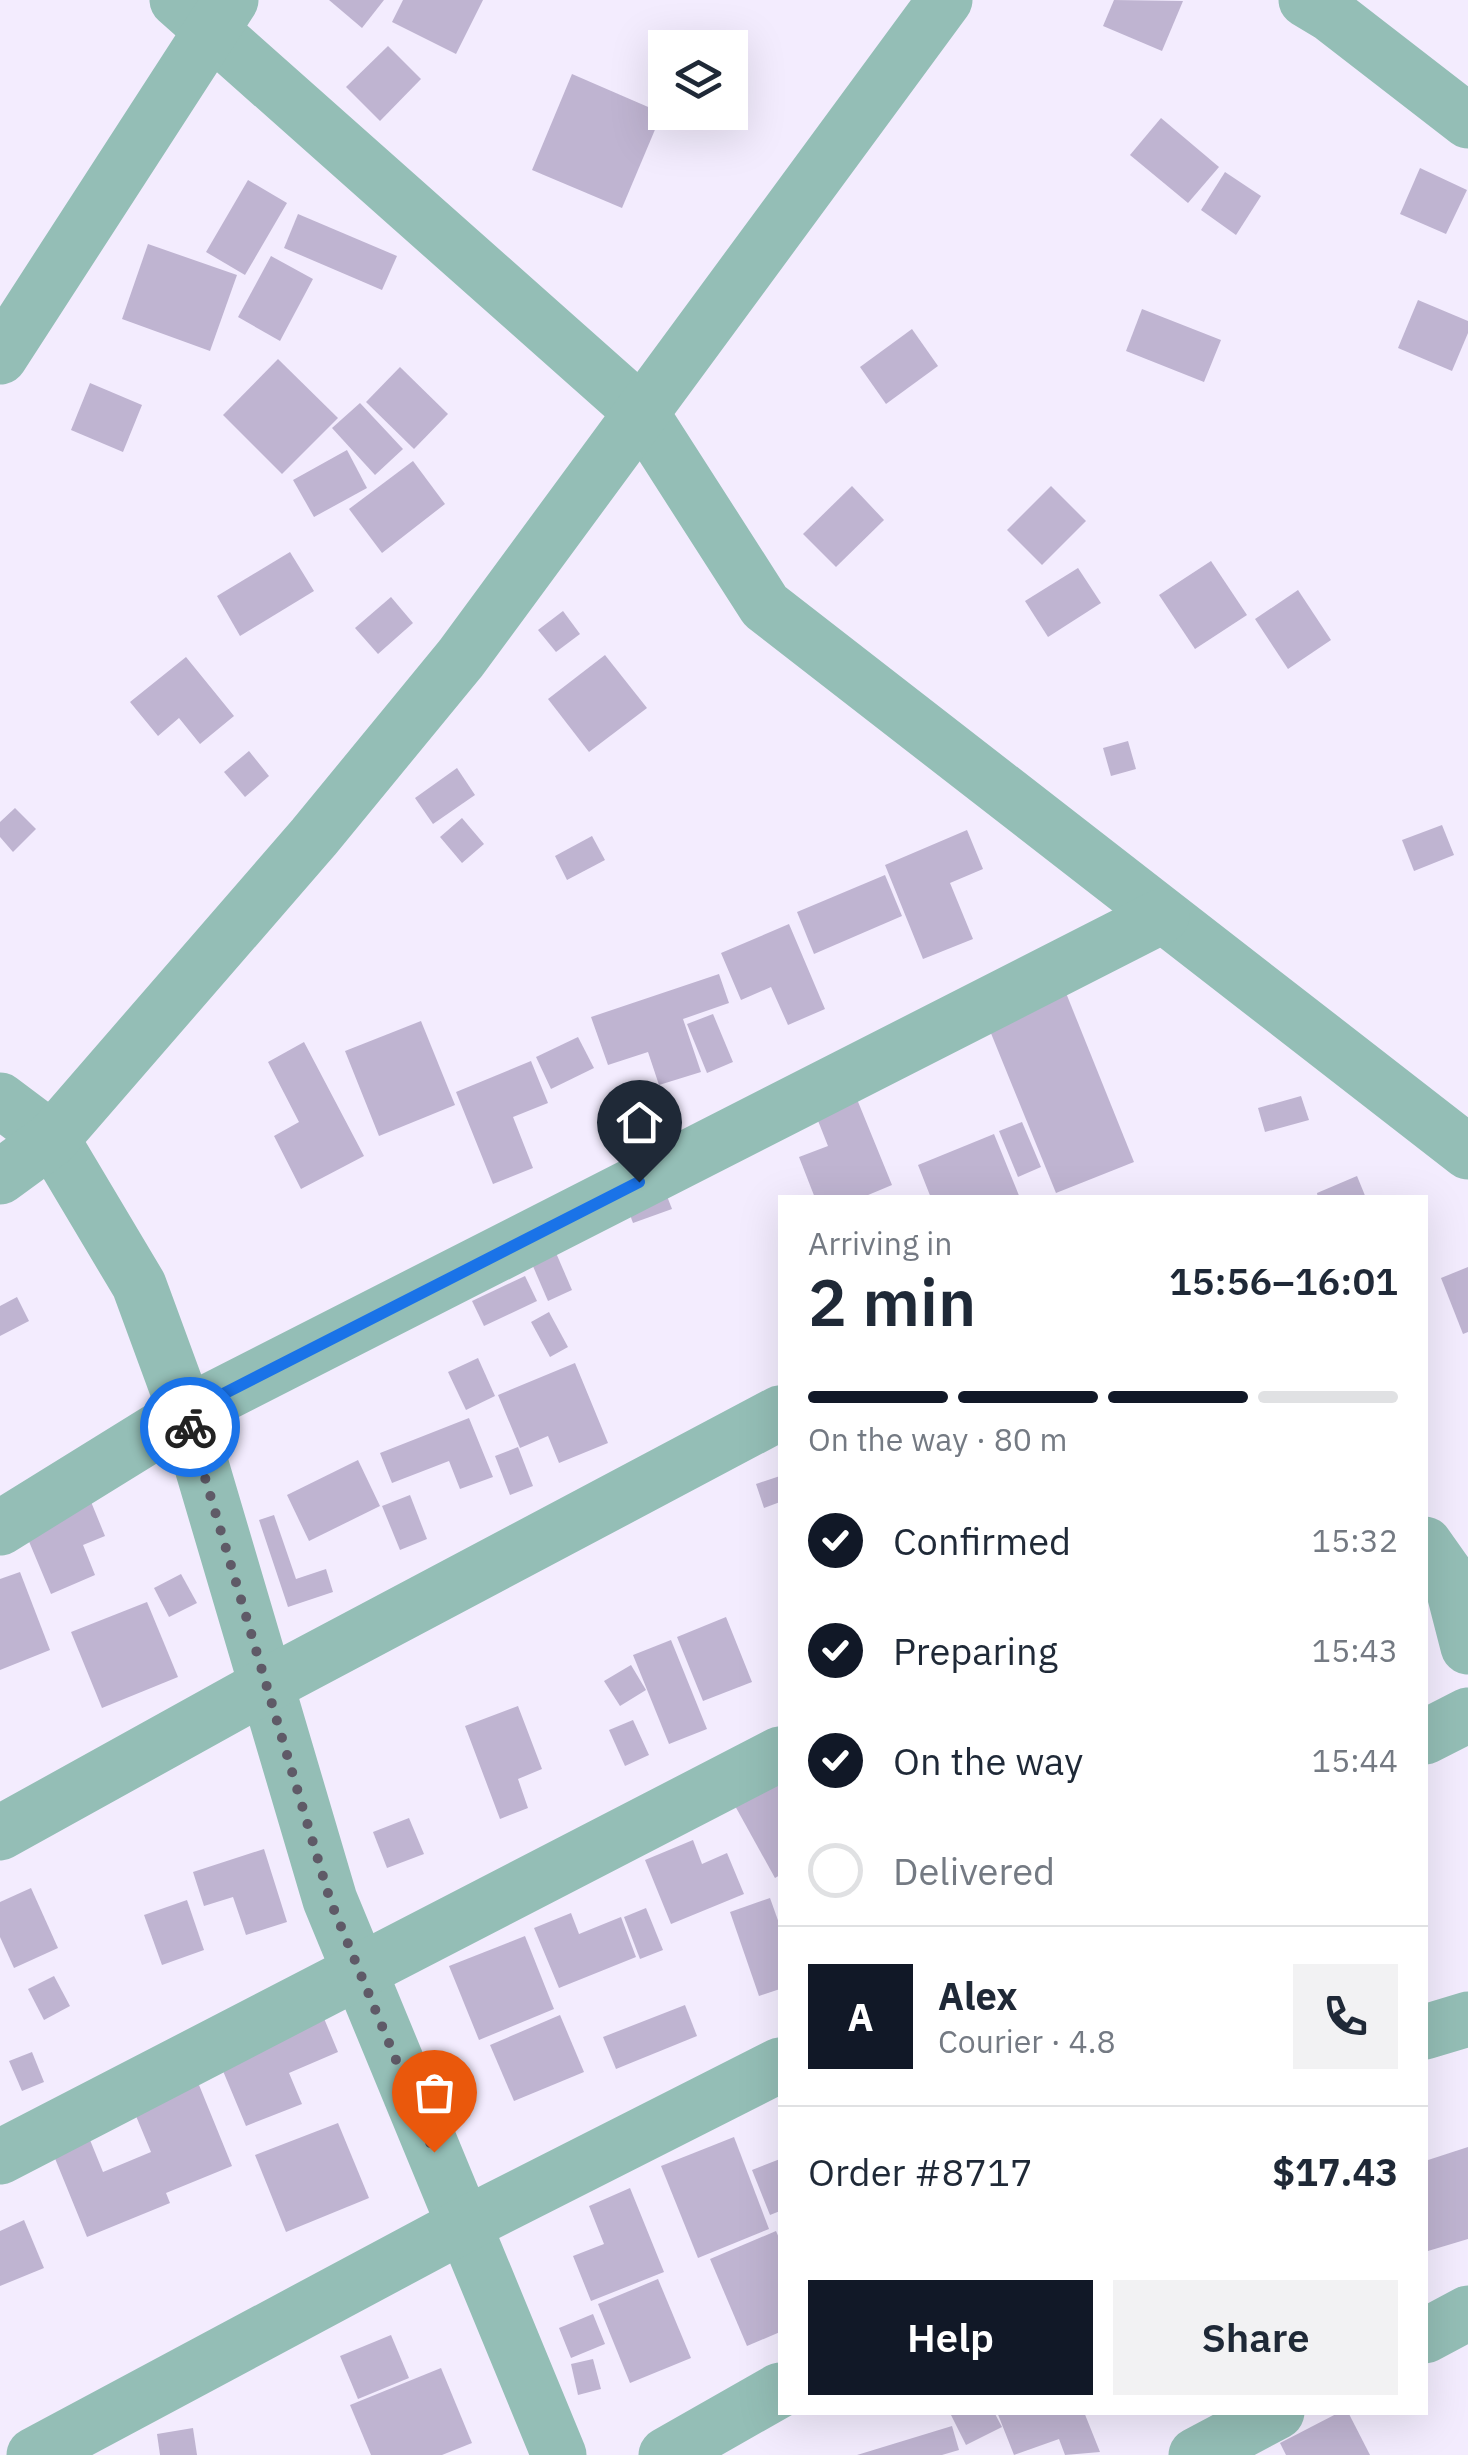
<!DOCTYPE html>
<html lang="en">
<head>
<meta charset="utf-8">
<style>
  :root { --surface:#fff; --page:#f2f2f3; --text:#1f2937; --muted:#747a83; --line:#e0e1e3; --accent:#111827 }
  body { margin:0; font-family:"IBM Plex Sans",sans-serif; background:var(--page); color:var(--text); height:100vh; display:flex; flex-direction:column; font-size:38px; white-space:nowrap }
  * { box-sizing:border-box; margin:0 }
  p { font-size:32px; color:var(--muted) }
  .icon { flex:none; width:55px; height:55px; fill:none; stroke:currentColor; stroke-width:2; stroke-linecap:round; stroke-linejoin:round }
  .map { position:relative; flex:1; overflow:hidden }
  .sheet { position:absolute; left:778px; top:1195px; width:650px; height:1220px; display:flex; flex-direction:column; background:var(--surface); border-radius:0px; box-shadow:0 10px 40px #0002 }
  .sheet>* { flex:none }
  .buttons { position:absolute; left:648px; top:30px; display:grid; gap:20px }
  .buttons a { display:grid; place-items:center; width:100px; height:100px; border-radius:0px; background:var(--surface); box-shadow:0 10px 40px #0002; font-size:50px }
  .pin { position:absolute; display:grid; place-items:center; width:85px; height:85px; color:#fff; margin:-102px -42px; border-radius:50% 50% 50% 0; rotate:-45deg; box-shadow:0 0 10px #0007 }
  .pin .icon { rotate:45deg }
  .courier { position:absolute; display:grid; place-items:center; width:100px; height:100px; margin:-50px; border:8px solid #1a73e8; border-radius:50%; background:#fff; color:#222; box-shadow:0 2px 12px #0007 }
  .overview em { font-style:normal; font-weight:600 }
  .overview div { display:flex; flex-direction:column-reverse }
  .overview { display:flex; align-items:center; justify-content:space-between; height:170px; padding:0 30px }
  h1 { font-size:65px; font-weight:600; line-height:75px }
  .bar { display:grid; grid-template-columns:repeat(4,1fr); gap:15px 10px; align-content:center; height:120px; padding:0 30px }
  .bar i { height:12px; border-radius:8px; background:var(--line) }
  .bar .on { background:var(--accent) }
  .bar p { grid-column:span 4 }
  .line { display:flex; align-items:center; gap:25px; padding:0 30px; border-top:2px solid var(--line) }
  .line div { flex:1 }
  .round { display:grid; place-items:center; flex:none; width:105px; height:105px; border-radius:0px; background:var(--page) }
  ol { padding:0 30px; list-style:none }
  li { display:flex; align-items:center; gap:30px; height:110px }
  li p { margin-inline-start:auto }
  li .icon { padding:10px; border-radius:50%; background:var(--accent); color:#fff; stroke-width:4 }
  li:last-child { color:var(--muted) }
  li i { width:55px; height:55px; border:5px solid var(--line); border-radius:50% }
  .primary-button { display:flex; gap:20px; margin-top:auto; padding:20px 30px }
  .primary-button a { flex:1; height:115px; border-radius:0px; background:var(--accent); color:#fff; font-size:40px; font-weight:600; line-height:115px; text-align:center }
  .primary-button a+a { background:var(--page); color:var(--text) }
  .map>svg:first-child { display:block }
  .building { fill:#bfb4d1 }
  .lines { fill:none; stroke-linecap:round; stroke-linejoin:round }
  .minor { stroke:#94beb6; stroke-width:55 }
  .done { stroke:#5f5a67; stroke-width:10; stroke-dasharray:0 18 }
  .route { stroke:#1a73e8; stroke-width:12 }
</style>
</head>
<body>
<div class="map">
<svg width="1468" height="2455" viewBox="0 0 1468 2455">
  <rect width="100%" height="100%" fill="#f3ecfe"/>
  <g class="building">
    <polygon points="329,0 384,0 362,28"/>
    <polygon points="403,0 483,0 456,54 392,22"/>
    <polygon points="1114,0 1183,1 1162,51 1103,26"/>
    <polygon points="388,46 421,79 380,121 346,87"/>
    <polygon points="572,74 662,113 622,208 532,170"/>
    <polygon points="1161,118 1219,167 1188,203 1130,155"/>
    <polygon points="1420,168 1467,190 1446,234 1400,214"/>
    <polygon points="1225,172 1261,196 1236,235 1201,210"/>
    <polygon points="248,180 287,203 245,275 206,252"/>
    <polygon points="298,214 397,256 382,290 284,248"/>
    <polygon points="148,244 237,275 210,351 122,319"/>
    <polygon points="271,256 313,279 280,341 238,317"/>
    <polygon points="1418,300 1468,321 1468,333 1452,371 1398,348"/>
    <polygon points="1142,309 1221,340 1204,382 1126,351"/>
    <polygon points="912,329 938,366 886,404 860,367"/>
    <polygon points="278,359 338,418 282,474 223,415"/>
    <polygon points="400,367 448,414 414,449 366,402"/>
    <polygon points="90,383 142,405 123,452 71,430"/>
    <polygon points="360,403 403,449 375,475 332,428"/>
    <polygon points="347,450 367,488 314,517 293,480"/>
    <polygon points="413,461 445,504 382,553 349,509"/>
    <polygon points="852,486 884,520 836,567 803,534"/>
    <polygon points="1051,486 1086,521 1042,565 1007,530"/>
    <polygon points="290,552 314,591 240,636 217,596"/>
    <polygon points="1211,561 1247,615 1195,649 1159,595"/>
    <polygon points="1078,568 1101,603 1048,637 1025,601"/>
    <polygon points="1298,590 1331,640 1288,669 1255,619"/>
    <polygon points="391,597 413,623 378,654 355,628"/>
    <polygon points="563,611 580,634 556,652 538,630"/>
    <polygon points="605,655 647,708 589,752 548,699"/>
    <polygon points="186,657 234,716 200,744 179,718 158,736 130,702"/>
    <polygon points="1128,741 1136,769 1111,776 1103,748"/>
    <polygon points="249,751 269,776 245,797 224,772"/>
    <polygon points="457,768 475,795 433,824 415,798"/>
    <polygon points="15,808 36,829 13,852 0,837 0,822"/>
    <polygon points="462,818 484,844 462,863 440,837"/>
    <polygon points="1442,825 1454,855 1414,871 1402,840"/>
    <polygon points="967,830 983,869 950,883 973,939 923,959 885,865"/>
    <polygon points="592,836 605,860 567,880 555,856"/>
    <polygon points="885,875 902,916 814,954 797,912"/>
    <polygon points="789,924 825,1009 788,1025 771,987 741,1000 721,953"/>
    <polygon points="719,974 729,1003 683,1019 701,1072 659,1085 648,1052 608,1065 591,1017"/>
    <polygon points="1066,993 1134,1162 1056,1193 988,1026"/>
    <polygon points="713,1014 733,1062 707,1073 687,1024"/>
    <polygon points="421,1021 455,1105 379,1136 345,1051"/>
    <polygon points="578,1037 594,1068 551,1089 536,1057"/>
    <polygon points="304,1042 364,1156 301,1189 274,1136 299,1122 268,1062"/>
    <polygon points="531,1061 548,1103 513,1117 533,1168 493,1184 456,1092"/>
    <polygon points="852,1087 892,1185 861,1198 815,1198 799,1157 828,1146 811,1103"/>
    <polygon points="1301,1096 1309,1120 1265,1132 1258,1108"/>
    <polygon points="1022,1122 1041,1167 1018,1177 999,1131"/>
    <polygon points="994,1134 1020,1198 931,1198 918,1165"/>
    <polygon points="1357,1176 1366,1198 1318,1198 1317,1193"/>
    <polygon points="665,1191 672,1209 633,1223 626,1204"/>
    <polygon points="553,1246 572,1290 548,1301 529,1257"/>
    <polygon points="1468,1267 1468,1332 1463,1334 1441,1278"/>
    <polygon points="525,1276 537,1301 484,1326 472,1301"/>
    <polygon points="17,1297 29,1321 0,1336 0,1306"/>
    <polygon points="549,1312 568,1347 550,1357 531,1322"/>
    <polygon points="478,1358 495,1396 466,1410 448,1372"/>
    <polygon points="575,1363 608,1443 559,1463 548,1436 520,1448 498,1395"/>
    <polygon points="469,1418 493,1477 460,1489 449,1461 392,1483 380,1453"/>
    <polygon points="518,1447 533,1486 510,1495 495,1456"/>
    <polygon points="358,1460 380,1506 309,1541 287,1495"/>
    <polygon points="780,1476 780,1502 764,1508 756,1484"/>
    <polygon points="87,1492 105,1536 83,1545 95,1575 51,1594 20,1520"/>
    <polygon points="410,1495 427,1539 400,1550 382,1506"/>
    <polygon points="274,1515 296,1579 326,1569 333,1592 288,1607 259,1520"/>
    <polygon points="20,1572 50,1650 0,1670 0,1579"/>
    <polygon points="181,1574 197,1603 169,1617 154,1588"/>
    <polygon points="147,1602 178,1677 102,1708 71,1632"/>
    <polygon points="726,1617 752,1682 703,1701 677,1637"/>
    <polygon points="671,1640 707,1729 669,1744 633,1655"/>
    <polygon points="631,1665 646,1690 620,1706 604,1681"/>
    <polygon points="518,1706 542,1769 518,1779 528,1808 500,1819 465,1726"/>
    <polygon points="633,1720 649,1755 625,1766 609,1730"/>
    <polygon points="777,1781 780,1786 780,1875 775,1878 734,1804"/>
    <polygon points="409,1818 424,1854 387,1868 373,1832"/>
    <polygon points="693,1840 702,1864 727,1853 744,1894 671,1924 645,1860"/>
    <polygon points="264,1849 287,1922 246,1935 233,1897 204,1906 193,1872"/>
    <polygon points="31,1888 58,1948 14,1968 0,1937 0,1902"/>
    <polygon points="770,1898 780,1926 780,1989 759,1996 730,1912"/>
    <polygon points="187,1900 204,1950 162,1965 144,1915"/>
    <polygon points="646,1908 663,1950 640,1959 624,1917"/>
    <polygon points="571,1913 579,1934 621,1917 636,1957 559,1988 534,1928"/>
    <polygon points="525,1936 554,2009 479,2040 449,1966"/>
    <polygon points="54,1976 70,2006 44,2020 28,1989"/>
    <polygon points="318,2004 338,2052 289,2073 302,2104 246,2126 213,2047"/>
    <polygon points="685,2005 697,2036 616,2069 603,2037"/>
    <polygon points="560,2015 584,2072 514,2101 490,2045"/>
    <polygon points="32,2052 44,2082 22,2091 9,2061"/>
    <polygon points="199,2085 232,2166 166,2193 170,2203 87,2237 54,2156 90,2140 103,2172 151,2152 126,2092"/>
    <polygon points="338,2123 369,2198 286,2232 255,2155"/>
    <polygon points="734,2137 769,2229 698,2258 661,2166"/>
    <polygon points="1468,2147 1468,2239 1428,2251 1425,2241 1425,2161"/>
    <polygon points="780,2159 780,2211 770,2215 752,2170"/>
    <polygon points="630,2188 664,2272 591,2301 573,2256 604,2244 589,2206"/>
    <polygon points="24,2220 44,2268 0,2286 0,2231"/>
    <polygon points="776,2231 780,2240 780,2332 747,2346 710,2259"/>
    <polygon points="658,2279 691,2358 630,2383 598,2304"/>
    <polygon points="593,2314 605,2344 571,2358 559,2328"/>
    <polygon points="391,2335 409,2378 358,2399 340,2356"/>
    <polygon points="593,2359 601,2389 578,2395 571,2364"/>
    <polygon points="441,2368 472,2443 442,2455 371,2455 350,2405"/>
    <polygon points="956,2412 994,2412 1002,2427 966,2445 951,2415"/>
    <polygon points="997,2412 1084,2412 1100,2452 1065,2455 1059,2439 1014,2455"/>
    <polygon points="1340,2412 1348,2412 1370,2455 1286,2455 1280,2443"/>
    <polygon points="952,2426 959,2450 942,2455 857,2455"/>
    <polygon points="193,2428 197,2455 160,2455 157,2434"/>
  </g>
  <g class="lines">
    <g class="minor">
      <polyline points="177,0 640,411 765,606 1468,1152"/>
      <polyline points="1306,0 1331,15 1468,121"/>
      <polyline points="0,357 231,0"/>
      <polyline points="0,1100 52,1139 139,1285 186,1413 330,1900 559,2455"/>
      <polyline points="0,1177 52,1139 314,837 461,658 945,0"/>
      <polyline points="0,1528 186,1413 1162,916"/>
      <polyline points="1425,1544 1451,1581 1468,1647"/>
      <polyline points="1425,1737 1468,1715"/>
      <polyline points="0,1833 267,1685 780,1413"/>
      <polyline points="1425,2032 1468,2019"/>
      <polyline points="0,2157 780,1754"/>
      <polyline points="1425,2336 1468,2313"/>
      <polyline points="34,2455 464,2225 780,2065"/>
      <polyline points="666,2455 780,2390"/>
      <polyline points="1196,2455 1277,2412"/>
    </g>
  </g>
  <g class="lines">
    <polyline class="done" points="190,1427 330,1900 434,2152"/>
    <polyline class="route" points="190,1427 186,1413 639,1182"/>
  </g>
</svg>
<div class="buttons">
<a><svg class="icon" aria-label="layers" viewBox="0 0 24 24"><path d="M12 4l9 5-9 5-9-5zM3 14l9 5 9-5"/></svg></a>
</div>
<div class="pin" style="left:434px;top:2152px;background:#ea580c"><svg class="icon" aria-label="bag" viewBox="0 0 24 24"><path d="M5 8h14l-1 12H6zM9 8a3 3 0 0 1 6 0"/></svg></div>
<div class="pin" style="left:639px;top:1182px;background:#1f2937"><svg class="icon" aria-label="home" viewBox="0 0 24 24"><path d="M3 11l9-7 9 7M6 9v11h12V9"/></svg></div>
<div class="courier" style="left:190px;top:1427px"><svg class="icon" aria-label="bike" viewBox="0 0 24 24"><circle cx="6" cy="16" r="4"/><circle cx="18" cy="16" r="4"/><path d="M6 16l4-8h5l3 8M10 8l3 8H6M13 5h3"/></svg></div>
<section class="sheet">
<div class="overview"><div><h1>2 min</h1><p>Arriving in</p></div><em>15:56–16:01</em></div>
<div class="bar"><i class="on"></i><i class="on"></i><i class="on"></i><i></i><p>On the way · 80 m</p></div>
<ol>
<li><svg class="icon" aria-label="check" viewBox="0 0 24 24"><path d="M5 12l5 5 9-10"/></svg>Confirmed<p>15:32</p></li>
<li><svg class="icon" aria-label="check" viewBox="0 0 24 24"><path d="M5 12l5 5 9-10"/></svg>Preparing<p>15:43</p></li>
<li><svg class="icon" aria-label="check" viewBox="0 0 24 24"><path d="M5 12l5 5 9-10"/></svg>On the way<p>15:44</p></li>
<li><i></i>Delivered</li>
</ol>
<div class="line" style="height:180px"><b class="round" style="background:var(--accent);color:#fff">A</b><div><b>Alex</b><p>Courier · 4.8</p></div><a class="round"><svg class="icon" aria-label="phone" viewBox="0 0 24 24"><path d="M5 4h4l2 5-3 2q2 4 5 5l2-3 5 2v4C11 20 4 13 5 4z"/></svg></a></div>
<div class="line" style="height:130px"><div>Order #8717</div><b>$17.43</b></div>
<div class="primary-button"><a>Help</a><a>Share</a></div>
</section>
</div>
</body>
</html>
